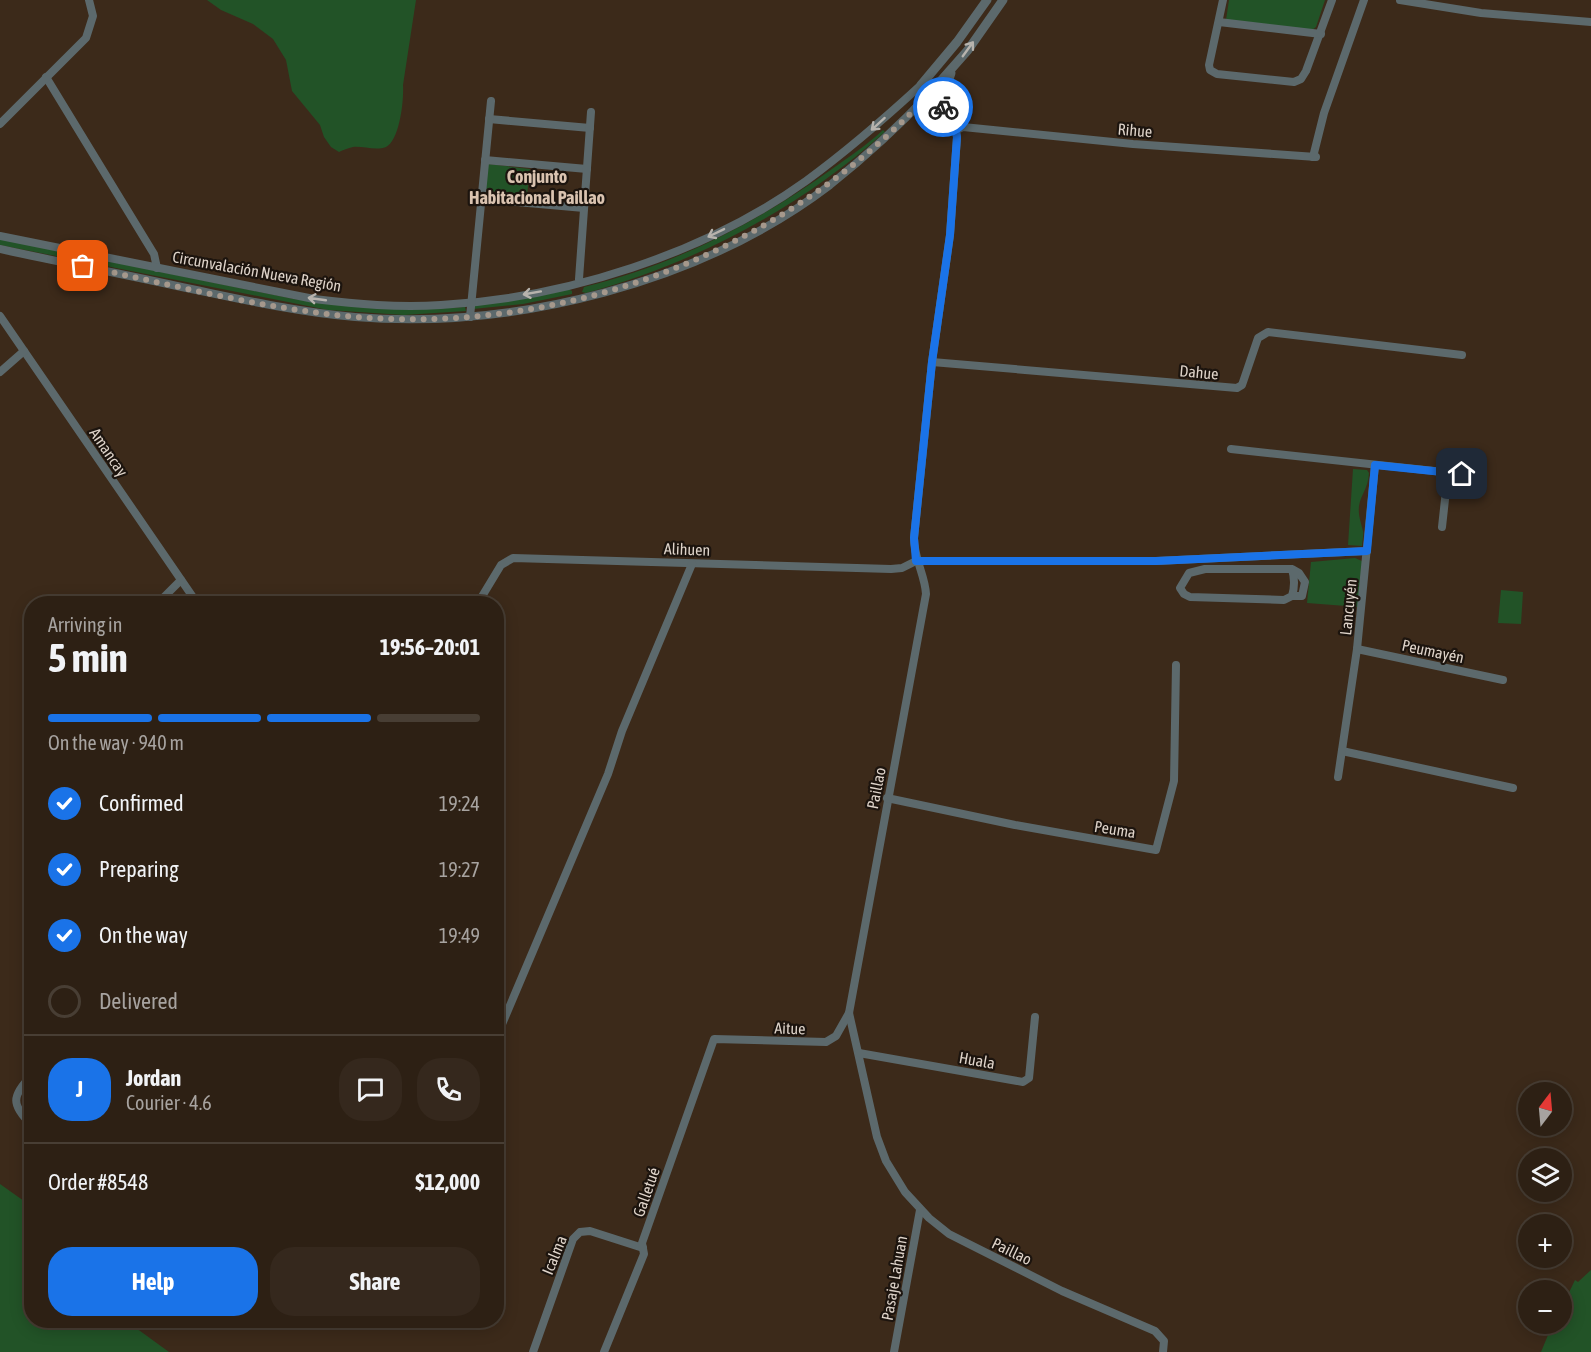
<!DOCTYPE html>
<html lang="en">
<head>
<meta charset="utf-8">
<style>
  :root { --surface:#2d2014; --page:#35281d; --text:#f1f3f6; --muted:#a7a3a0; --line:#483e34; --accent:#1a73e8 }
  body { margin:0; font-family:"Asap Condensed",sans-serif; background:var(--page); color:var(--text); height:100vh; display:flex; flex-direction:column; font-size:22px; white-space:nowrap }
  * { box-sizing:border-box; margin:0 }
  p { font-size:20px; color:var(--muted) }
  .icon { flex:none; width:33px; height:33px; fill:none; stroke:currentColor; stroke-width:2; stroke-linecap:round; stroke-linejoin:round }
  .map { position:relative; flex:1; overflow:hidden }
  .panel { position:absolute; left:24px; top:596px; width:480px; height:732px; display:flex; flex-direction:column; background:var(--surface); border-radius:24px; box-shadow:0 3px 15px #0003,0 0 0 2px var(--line) }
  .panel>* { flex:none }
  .needle { width:39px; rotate:16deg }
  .fabs { position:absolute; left:1518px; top:1082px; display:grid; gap:12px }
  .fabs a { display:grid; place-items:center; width:54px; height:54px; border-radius:50%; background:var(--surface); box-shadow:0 3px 15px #0003,0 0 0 2px var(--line); font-size:30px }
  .pin { position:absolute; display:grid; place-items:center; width:51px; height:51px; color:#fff; margin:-26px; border-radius:12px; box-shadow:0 3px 9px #0006 }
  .courier { position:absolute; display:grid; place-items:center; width:60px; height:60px; margin:-30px; border:4px solid #1a73e8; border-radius:50%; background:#fff; color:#222; box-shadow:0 2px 8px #0007 }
  .head em { font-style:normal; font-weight:700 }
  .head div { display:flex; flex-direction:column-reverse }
  .head { display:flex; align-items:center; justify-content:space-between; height:102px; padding:0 24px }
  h1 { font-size:39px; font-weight:700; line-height:45px }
  .bar { display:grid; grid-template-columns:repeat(4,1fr); gap:9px 6px; align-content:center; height:72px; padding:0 24px }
  .bar i { height:8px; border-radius:4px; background:var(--line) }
  .bar .on { background:var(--accent) }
  .bar p { grid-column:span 4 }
  .line { display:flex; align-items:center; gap:15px; padding:0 24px; border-top:2px solid var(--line) }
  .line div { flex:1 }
  .round { display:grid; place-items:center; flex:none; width:63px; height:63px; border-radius:24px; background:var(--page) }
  ol { padding:0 24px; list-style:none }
  li { display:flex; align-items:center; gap:18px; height:66px }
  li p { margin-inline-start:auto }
  li .icon { padding:6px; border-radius:50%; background:var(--accent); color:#fff; stroke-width:4 }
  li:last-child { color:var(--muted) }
  li i { width:33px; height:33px; border:3px solid var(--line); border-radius:50% }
  .button { display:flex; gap:12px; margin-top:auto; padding:12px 24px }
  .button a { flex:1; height:69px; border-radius:24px; background:var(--accent); color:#fff; font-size:24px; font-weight:700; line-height:69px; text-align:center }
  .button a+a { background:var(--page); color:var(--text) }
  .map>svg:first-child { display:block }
  .green { fill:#225327 }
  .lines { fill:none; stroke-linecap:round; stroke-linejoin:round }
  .minor { stroke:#5c696c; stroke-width:8 }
  .tertiary { stroke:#5c696c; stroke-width:9 }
  .oneway { stroke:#b7b3ad }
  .done { stroke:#a5988c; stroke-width:6; stroke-dasharray:0 10.8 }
  .route { stroke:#1a73e8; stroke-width:8 }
  .labels { text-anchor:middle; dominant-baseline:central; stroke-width:4.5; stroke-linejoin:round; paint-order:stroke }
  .street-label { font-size:16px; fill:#ded3c9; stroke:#1c140e }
  .neighbourhood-label { font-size:18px; font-weight:bold; fill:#dac3b0; stroke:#1c140e }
</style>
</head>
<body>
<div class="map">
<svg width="1591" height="1352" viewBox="0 0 1591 1352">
  <rect width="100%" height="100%" fill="#3c2a1a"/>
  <g class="green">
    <path d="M207 0H416L403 85C404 99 400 140 386 147 376 151 363 146 353 147 348 148 343 150 339 152L331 147 324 137 320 125 292 91 286 60 273 39 253 24 221 10Z"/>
    <polygon points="1229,0 1325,0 1316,27 1312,30 1226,20"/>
    <path d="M883 130 885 132C798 209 698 262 586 293L582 292 584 287C674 265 757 223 832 169 850 156 867 145 883 130Z"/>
    <polygon points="488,164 530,169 527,195 488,191 485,187"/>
    <path d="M0 239 294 299C350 307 409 311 465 307L466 311 404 315 328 310 0 245Z"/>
    <polygon points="568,289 572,291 572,294 523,304 473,309 473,305"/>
    <path d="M1353 469 1367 470 1369 473C1368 489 1361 494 1359 506 1358 516 1361 522 1363 531 1364 535 1362 542 1362 546L1348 545Z"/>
    <polygon points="1355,558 1362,561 1362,566 1359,607 1307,603 1311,562"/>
    <polygon points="1501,590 1523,592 1521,624 1498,623"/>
    <polygon points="0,1184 31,1206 32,1320 125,1320 169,1352 0,1352"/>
    <polygon points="1591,1270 1591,1352 1541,1352 1553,1323 1562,1323 1562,1307 1575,1280 1578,1282"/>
  </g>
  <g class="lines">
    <g class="minor">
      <polyline points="1223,0 1209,65 1210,70 1217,74 1294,82 1301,79 1306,71 1332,0"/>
      <polyline points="1400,0 1481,13 1591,22"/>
      <polyline points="1219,22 1321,34"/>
      <polyline points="46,77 154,254 157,268"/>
      <polyline points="489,119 590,128"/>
      <polyline points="0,124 86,38 93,16 89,0"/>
      <polyline points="957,130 963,127 1133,144 1316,157"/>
      <polyline points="1313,157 1324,113 1364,0"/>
      <polyline points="485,160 587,169"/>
      <polyline points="481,199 584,208"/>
      <path d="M0 236 314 299C356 304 398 308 441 305 566 298 704 254 806 181 847 151 884 119 921 85L948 109 955 122 957 137 950 235 932 362 914 538C914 559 925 575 926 594L849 1013 877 1137 886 1161 905 1192 929 1218 949 1234 1062 1291 1155 1331 1164 1341 1163 1352"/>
      <path d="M0 249C59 262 118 273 177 286 236 298 295 312 355 317 515 330 701 283 830 185 865 157 899 126 930 93"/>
      <polyline points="579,279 591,112"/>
      <polyline points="0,316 197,603"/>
      <polyline points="470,317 491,101"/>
      <polyline points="932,362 1237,388 1242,385 1258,338 1268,332 1462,355"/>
      <polyline points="0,372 24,351"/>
      <polyline points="1231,449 1462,474"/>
      <polyline points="1442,527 1448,472"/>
      <path d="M1292 596H1302L1305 582 1299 573 1292 569H1205L1189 573 1180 588 1184 594 1190 597 1284 600 1292 596C1295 586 1295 579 1292 569"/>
      <polyline points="158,603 181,580"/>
      <polyline points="478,603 501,565 513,558 891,569 902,568 916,561 1156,561 1367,551"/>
      <polyline points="1357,649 1503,680"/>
      <polyline points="1342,751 1513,788"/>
      <polyline points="1338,777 1357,649 1375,465"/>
      <polyline points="887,798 1015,825 1156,850 1174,781 1176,665"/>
      <polyline points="500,1029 608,774 622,731 692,564"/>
      <polyline points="859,1053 1023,1082 1029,1078 1035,1017"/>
      <path d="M32 1075C11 1096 11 1105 32 1125"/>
      <polyline points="533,1352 573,1239 580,1232 590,1231 643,1248"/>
      <polyline points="604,1352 644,1254 642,1243 714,1039 826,1042 836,1036 849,1013"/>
      <polyline points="894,1352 920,1210"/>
    </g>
    <g class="tertiary">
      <polyline points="921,85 957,42 987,0"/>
      <polyline points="930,93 968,50 1003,0"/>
      <polyline points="916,108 933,105 948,109 945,91 951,73"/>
    </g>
  </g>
  <defs><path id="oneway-shaft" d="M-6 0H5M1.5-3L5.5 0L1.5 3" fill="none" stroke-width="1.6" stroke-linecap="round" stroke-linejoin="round" transform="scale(1.5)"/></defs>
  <g class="oneway">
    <use href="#oneway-shaft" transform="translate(968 49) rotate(-54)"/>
    <use href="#oneway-shaft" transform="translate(878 124) rotate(138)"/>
    <use href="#oneway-shaft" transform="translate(716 233) rotate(154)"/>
    <use href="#oneway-shaft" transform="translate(532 293) rotate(170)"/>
    <use href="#oneway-shaft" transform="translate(317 299) rotate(-172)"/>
  </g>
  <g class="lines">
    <path class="done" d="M83 266C173 285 264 309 356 317 563 334 771 256 916 108L926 105 943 107"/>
    <polyline class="route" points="943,107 948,109 952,115 957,137 950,235 932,362 914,538 916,561 1156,561 1367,551 1375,465 1462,474"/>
  </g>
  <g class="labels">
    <g class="street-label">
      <text transform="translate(1135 130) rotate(5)">Rihue</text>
      <text transform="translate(257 271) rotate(10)">Circunvalación Nueva Región</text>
      <text transform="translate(1199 372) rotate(5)">Dahue</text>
      <text transform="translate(109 452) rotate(56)">Amancay</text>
      <text transform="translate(687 549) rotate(2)">Alihuen</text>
      <text transform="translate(1348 607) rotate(-84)">Lancuyén</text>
      <text transform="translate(1433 651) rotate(12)">Peumayén</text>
      <text transform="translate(876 788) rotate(-79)">Paillao</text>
      <text transform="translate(1115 829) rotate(9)">Peuma</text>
      <text transform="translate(790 1028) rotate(2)">Aitue</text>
      <text transform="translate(977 1060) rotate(10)">Huala</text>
      <text transform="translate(646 1192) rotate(-71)">Galletué</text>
      <text transform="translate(1012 1251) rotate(26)">Paillao</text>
      <text transform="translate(554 1255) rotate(-68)">Icalma</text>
      <text transform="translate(894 1278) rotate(-80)">Pasaje Lahuan</text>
    </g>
    <g class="neighbourhood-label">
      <text x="537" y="176">Conjunto<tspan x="537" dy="21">Habitacional Paillao</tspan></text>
    </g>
  </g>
</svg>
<div class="fabs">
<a><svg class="needle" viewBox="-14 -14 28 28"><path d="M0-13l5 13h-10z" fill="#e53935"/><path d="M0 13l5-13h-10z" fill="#a7a3a0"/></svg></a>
<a><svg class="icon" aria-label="layers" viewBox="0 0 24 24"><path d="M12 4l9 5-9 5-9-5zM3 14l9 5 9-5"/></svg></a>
<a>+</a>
<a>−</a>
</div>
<div class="pin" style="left:83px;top:266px;background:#ea580c"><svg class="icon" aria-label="bag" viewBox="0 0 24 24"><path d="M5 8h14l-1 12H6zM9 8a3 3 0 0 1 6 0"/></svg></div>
<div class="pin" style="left:1462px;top:474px;background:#1f2937"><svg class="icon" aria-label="home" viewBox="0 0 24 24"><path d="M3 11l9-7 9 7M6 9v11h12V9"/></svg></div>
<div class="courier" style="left:943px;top:107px"><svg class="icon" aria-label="bike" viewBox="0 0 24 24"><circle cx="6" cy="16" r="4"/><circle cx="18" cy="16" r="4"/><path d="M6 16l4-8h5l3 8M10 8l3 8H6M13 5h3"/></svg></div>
<section class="panel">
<div class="head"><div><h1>5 min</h1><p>Arriving in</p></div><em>19:56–20:01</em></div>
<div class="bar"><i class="on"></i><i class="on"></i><i class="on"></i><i></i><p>On the way · 940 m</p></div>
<ol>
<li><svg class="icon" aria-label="check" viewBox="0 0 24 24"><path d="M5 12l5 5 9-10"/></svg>Confirmed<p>19:24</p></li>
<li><svg class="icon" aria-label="check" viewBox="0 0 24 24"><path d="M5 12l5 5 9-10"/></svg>Preparing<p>19:27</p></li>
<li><svg class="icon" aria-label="check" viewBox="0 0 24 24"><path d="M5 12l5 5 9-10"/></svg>On the way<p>19:49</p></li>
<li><i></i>Delivered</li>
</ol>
<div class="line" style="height:108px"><b class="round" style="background:var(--accent);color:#fff">J</b><div><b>Jordan</b><p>Courier · 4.6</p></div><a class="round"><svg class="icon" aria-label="chat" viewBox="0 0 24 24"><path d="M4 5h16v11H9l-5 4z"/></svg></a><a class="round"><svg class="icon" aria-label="phone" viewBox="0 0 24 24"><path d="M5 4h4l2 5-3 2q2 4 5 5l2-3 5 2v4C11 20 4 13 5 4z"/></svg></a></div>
<div class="line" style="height:78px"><div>Order #8548</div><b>$12,000</b></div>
<div class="button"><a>Help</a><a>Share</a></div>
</section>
</div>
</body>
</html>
